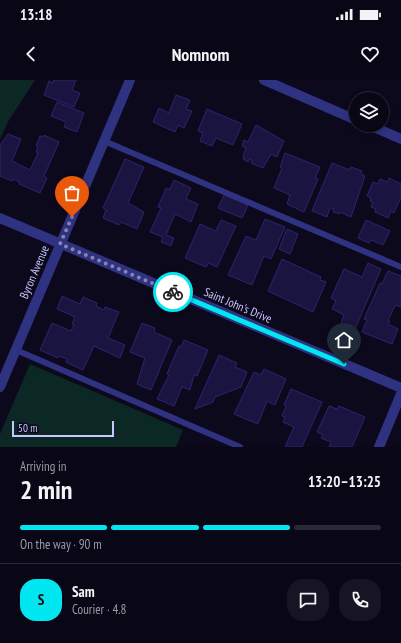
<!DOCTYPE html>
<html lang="en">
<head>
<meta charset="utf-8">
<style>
  :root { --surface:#090716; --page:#171523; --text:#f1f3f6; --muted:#9999a1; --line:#292835; --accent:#00e7f1 }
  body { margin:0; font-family:"PT Sans Narrow",sans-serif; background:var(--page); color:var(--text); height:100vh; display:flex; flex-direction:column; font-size:15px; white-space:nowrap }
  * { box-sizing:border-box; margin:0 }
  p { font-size:13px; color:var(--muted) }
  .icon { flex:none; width:22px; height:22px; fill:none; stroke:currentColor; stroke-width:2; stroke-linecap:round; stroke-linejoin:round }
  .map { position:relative; height:367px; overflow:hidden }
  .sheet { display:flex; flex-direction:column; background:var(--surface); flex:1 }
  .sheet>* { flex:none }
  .fabs { position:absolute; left:349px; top:12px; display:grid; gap:8px }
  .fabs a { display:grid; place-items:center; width:40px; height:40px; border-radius:50%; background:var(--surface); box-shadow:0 2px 6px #0003,0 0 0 1px var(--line); font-size:20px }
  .scale { position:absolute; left:12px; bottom:10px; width:102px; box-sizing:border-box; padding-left:4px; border:2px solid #c9c6ff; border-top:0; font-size:11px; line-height:14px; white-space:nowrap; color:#c9c6ff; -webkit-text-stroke:3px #0c091d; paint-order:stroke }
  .pin { position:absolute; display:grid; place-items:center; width:34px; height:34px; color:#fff; margin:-41px -17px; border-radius:50% 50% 50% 0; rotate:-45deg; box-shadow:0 0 4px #0007 }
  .pin .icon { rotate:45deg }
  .courier { position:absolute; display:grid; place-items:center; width:40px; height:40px; margin:-20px; border:3px solid #00e7f1; border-radius:50%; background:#fff; color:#222; box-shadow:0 1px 5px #0007 }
  .overview em { font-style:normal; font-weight:700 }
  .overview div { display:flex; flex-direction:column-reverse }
  .overview { display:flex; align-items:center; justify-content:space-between; height:68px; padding:0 20px }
  h1 { font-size:26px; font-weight:700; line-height:30px }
  .bar { display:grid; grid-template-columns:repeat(4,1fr); gap:6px 4px; align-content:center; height:48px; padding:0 20px }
  .bar i { height:5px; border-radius:3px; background:var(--line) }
  .bar .on { background:var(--accent) }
  .bar p { grid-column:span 4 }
  .line { display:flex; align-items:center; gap:10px; padding:0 20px; border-top:1px solid var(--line) }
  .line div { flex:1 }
  .round { display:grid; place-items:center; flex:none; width:42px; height:42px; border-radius:16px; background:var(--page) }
  .status { display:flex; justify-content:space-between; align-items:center; height:28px; padding:0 20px; background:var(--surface); direction:ltr }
  .status svg { height:11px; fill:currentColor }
  header { display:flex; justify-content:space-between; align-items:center; height:52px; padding:0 20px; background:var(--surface); font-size:18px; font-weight:700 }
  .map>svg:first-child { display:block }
  .green { fill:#0c2825 }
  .building { fill:#1a1440; stroke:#2e236f }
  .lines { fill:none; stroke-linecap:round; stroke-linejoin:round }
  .lane { stroke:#2f3181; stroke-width:6 }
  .street { stroke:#2f3181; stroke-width:10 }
  .done { stroke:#8784b0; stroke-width:4; stroke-dasharray:0 7.2 }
  .route { stroke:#00e7f1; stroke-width:5 }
  .labels { text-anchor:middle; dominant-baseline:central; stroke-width:4; stroke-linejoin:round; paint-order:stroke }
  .street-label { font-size:12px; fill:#c9c6ff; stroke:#0c091d }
</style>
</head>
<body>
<div class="status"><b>13:18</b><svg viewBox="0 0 49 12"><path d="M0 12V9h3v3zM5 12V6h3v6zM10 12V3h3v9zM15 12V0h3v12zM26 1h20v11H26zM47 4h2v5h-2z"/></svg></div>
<header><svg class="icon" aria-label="back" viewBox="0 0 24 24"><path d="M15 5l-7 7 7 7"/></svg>Nomnom<svg class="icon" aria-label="heart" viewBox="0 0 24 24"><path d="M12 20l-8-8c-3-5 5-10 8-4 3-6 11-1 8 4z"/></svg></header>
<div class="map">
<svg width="401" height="367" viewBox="0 0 401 367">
  <rect width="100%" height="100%" fill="#0c091d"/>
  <g class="green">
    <polygon points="0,0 35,0 9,40 0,59"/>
    <polygon points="30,284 183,350 176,367 0,367 0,354"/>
  </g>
  <g class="building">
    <polygon points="54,0 76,0 72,10 80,13 74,27 44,15 49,1 53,3"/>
    <polygon points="176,15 190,20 186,29 192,31 184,48 178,45 175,52 153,42 159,28 169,33"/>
    <polygon points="57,22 84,33 77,52 64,47 66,42 51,36"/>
    <polygon points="207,29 242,44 233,65 216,58 212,66 200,61 203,53 198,51"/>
    <polygon points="256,45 284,61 277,77 271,74 263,88 251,83 252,80 250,79 248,82 243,79 244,77 243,76 246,68 242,66 244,60 248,62"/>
    <polygon points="8,54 21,59 12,81 30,90 38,73 36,72 38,68 36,66 40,56 43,57 44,55 59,62 44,96 47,98 40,113 19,104 20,102 13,99 12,101 0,96 0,65"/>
    <polygon points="285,73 320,87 315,98 318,99 304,132 287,124 290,115 274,108 282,88 280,87"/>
    <polygon points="125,79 144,87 128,123 144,132 137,149 121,142 119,145 103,138 106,130 103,128"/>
    <polygon points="332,83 350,90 351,87 362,91 361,94 365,96 351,137 340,132 339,134 333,132 334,129 330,128 327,137 312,131"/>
    <polygon points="389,98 401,104 401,117 394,133 391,131 388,138 375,132 376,129 371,127 373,123 370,121 371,118 367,116 373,102 378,104 380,99 388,102"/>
    <polygon points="174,100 191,108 186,119 198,124 191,142 175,134 166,155 174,158 171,166 161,162 163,157 150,152 161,128 158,127 166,108 170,109"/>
    <polygon points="224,115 248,125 242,138 218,128"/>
    <polygon points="265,139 285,147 271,179 264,176 252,205 228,195 246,156 256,160"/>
    <polygon points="221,140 236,146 217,187 208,183 206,187 185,178 200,144 216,151"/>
    <polygon points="366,140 390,151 383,165 371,160 369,163 358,158"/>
    <polygon points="287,149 298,154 290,174 279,169"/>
    <polygon points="282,179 321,197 320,200 326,202 313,232 268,211"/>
    <polygon points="368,183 381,189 355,249 341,243 344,235 332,229 336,221 331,218 344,189 362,197"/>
    <polygon points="388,191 401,196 401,227 395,225 388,241 390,241 388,244 398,249 392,264 362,252 367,240 364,239 380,203 382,204"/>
    <polygon points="62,216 80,224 83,217 97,223 96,226 104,230 105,227 119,232 108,258 125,265 120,278 94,266 83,290 66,282 67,279 59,276 58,278 40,270 52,243 71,251 74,245 72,244 75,237 57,229"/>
    <polygon points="142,243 155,248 154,252 172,260 151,310 137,304 145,278 130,272"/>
    <polygon points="184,260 208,270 197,296 194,295 190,310 182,307 174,326 157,319 169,295 167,294 179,266 181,267"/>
    <polygon points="219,275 237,283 235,287 247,292 241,307 215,317 213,322 195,329"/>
    <polygon points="264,289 286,299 275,325 267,321 258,344 234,334 254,292 261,295"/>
    <polygon points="291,309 322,322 302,367 285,367 294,347 283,342 285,337 282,336 286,326 284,325"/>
    <polygon points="329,326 337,329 339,326 365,337 352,367 329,367 331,362 321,358 323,355 317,352"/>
  </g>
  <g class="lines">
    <g class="lane">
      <polyline points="104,61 401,187"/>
      <polyline points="16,270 240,367"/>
    </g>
    <g class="street">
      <polyline points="264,0 356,40"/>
      <polyline points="369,45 401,59"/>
      <polyline points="0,138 401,308"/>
      <polyline points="0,307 130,0"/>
      <polyline points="379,367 401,314"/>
    </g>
  </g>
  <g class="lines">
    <polyline class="done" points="72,137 60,164 173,212"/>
    <polyline class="route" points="173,212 344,284"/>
  </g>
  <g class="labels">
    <g class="street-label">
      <text transform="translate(34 192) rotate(-67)">Byron Avenue</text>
      <text transform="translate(238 225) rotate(23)">Saint John's Drive</text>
    </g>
  </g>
</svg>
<div class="fabs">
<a><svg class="icon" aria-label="layers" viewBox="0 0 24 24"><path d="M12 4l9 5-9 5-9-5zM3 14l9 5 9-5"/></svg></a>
</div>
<div class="scale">50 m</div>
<div class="pin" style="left:72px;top:137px;background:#ea580c"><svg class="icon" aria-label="bag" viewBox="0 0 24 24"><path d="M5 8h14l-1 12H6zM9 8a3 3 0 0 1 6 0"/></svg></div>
<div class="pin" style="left:344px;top:284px;background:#1f2937"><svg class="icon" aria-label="home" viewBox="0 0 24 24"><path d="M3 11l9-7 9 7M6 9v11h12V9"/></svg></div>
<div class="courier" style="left:173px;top:212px"><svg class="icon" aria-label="bike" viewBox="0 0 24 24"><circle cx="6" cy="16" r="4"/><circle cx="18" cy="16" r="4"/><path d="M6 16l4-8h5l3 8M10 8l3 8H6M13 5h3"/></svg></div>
</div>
<section class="sheet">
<div class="overview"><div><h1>2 min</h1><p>Arriving in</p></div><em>13:20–13:25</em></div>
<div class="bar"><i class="on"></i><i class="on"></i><i class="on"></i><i></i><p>On the way · 90 m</p></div>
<div class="line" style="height:72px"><b class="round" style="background:var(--accent);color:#111">S</b><div><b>Sam</b><p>Courier · 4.8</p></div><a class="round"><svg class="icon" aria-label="chat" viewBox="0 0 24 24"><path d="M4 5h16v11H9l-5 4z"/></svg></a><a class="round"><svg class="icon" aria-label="phone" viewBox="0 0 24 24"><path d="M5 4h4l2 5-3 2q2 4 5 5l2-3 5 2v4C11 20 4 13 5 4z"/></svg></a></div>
</section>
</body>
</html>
